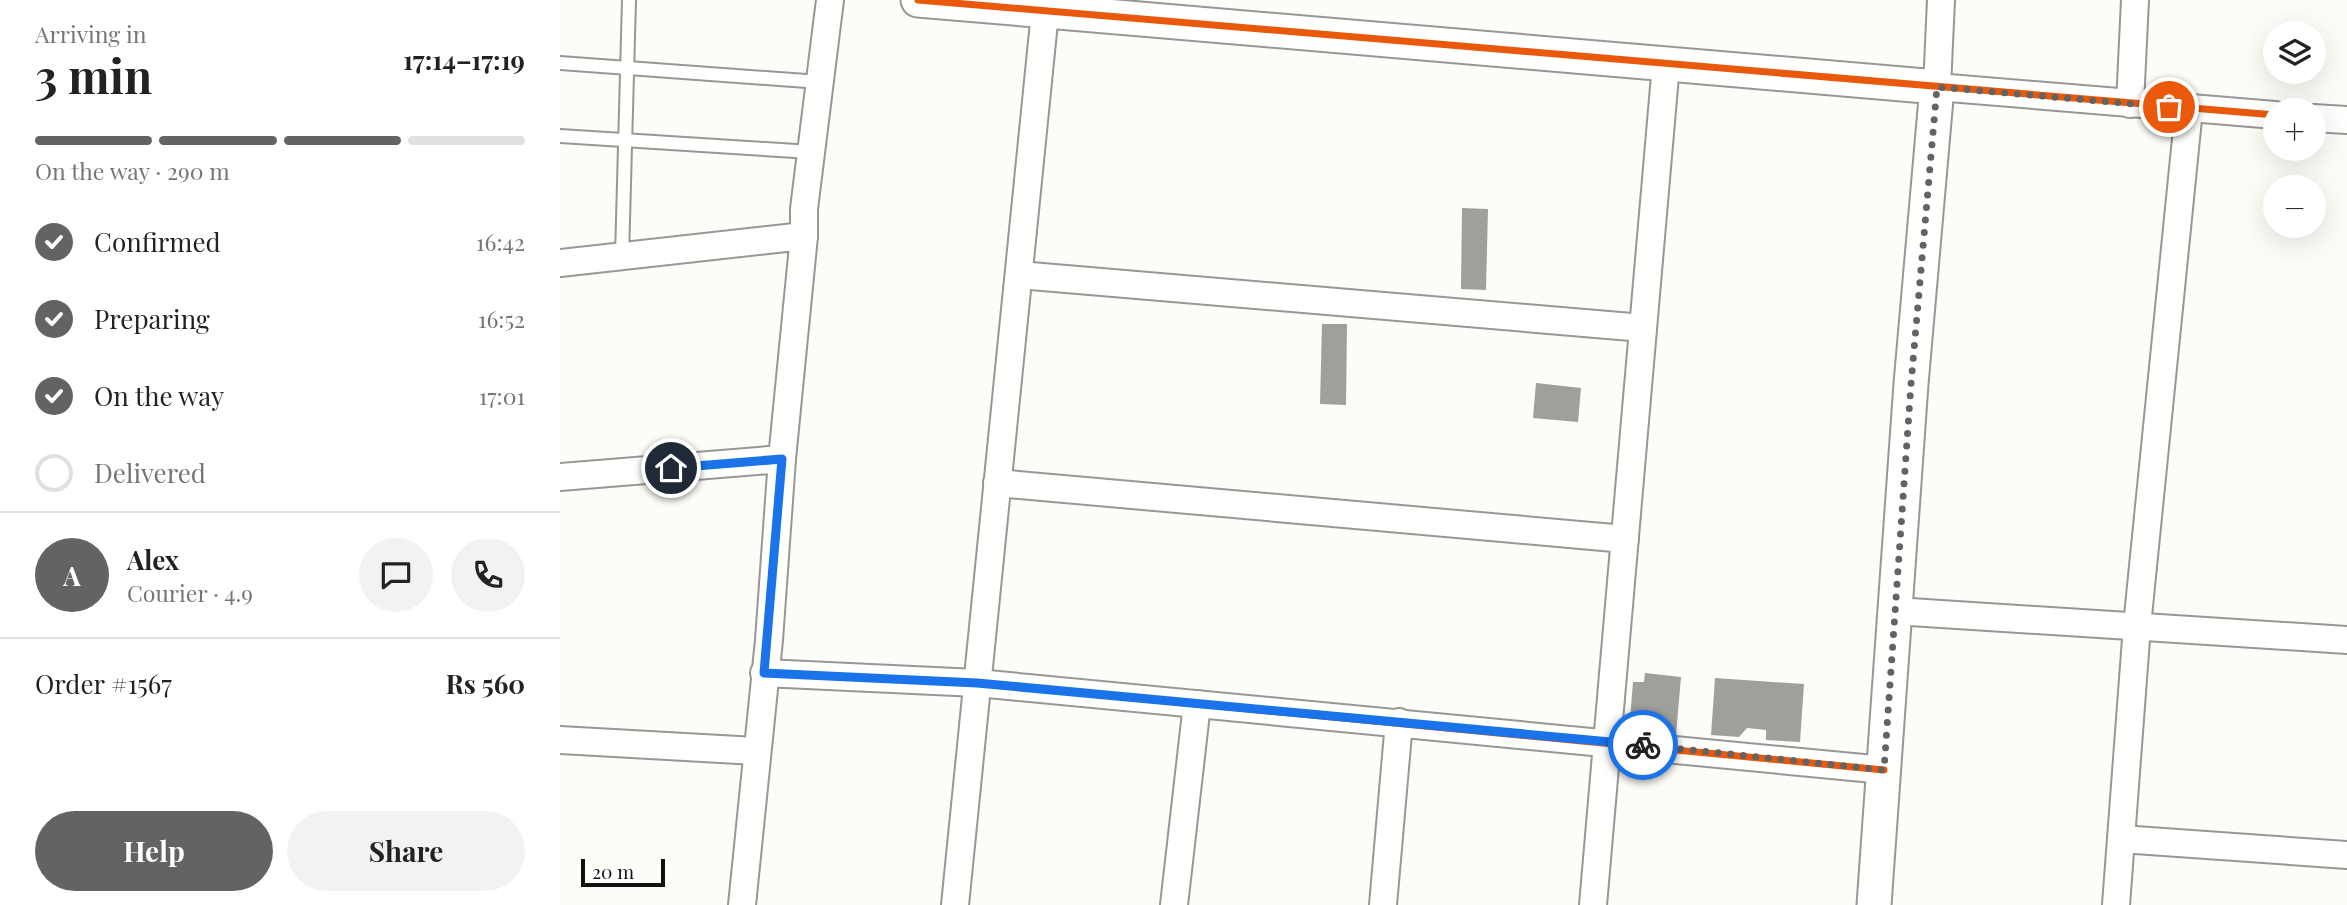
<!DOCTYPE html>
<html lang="en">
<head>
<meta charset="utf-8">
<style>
  :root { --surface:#fff; --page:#f2f2f2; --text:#222; --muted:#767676; --line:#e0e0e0; --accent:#646362 }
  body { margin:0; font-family:"Playfair Display",serif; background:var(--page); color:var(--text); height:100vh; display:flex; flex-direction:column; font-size:26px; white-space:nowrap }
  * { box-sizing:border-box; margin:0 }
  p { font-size:23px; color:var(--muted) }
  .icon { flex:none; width:38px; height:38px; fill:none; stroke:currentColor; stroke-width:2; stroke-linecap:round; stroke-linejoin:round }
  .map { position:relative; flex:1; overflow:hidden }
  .side { display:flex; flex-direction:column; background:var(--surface); width:560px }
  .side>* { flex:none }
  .tools { position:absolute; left:1703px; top:21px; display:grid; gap:14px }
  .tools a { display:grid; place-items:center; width:63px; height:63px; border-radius:50%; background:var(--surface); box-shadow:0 7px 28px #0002; font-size:35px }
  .scale { position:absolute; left:21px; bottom:18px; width:84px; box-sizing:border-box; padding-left:7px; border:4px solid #111; border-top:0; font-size:19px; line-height:24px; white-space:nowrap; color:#111; -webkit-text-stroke:5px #fff; paint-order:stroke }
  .pin { position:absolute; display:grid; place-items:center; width:60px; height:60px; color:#fff; margin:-30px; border:4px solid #fff; border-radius:50%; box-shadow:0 2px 7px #0007 }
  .courier { position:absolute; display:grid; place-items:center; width:70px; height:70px; margin:-35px; border:5px solid #1a73e8; border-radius:50%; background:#fff; color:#222; box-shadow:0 2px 9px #0007 }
  .overview em { font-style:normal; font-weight:700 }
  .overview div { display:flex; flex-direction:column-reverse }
  .overview { display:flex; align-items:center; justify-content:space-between; height:119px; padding:0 35px }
  h1 { font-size:46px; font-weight:700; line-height:52px }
  .bar { display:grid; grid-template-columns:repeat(4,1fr); gap:10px 7px; align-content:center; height:84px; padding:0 35px }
  .bar i { height:9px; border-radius:5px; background:var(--line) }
  .bar .active { background:var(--accent) }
  .bar p { grid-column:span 4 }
  .line { display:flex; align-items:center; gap:18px; padding:0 35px; border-top:2px solid var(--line) }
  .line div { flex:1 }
  .round { display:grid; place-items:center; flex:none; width:74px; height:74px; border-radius:37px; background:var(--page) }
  ol { padding:0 35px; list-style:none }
  li { display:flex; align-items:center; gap:21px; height:77px }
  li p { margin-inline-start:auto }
  li .icon { padding:7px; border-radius:50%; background:var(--accent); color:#fff; stroke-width:4 }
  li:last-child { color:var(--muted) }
  li i { width:38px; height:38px; border:4px solid var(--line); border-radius:50% }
  .action { display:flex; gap:14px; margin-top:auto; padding:14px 35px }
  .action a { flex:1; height:80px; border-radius:42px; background:var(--accent); color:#fff; font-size:28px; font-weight:700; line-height:80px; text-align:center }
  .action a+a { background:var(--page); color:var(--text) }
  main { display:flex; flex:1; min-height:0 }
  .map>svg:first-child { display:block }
  .building { fill:#a19f9c }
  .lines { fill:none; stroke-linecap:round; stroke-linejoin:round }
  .service-casing { stroke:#979795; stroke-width:16 }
  .minor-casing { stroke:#979795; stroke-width:30 }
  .tertiary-casing { stroke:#979795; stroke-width:37 }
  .service { stroke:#fffffe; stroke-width:12 }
  .minor { stroke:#fffffe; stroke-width:26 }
  .tertiary { stroke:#fffffe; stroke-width:33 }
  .cycleway-casing { stroke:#fff; stroke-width:11 }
  .cycleway { stroke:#e8590c; stroke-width:7 }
  .done { stroke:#646362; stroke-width:7; stroke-dasharray:0 12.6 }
  .route { stroke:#1a73e8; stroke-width:9 }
</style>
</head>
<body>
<main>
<section class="side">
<div class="overview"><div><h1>3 min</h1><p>Arriving in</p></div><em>17:14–17:19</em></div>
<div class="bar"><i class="active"></i><i class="active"></i><i class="active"></i><i></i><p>On the way · 290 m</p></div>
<ol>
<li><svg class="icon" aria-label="check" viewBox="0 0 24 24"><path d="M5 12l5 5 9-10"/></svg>Confirmed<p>16:42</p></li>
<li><svg class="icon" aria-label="check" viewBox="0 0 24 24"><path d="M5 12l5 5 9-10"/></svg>Preparing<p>16:52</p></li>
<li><svg class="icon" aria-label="check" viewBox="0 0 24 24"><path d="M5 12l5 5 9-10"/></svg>On the way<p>17:01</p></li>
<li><i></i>Delivered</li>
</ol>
<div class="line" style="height:126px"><b class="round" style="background:var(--accent);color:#fff">A</b><div><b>Alex</b><p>Courier · 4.9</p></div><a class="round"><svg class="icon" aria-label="chat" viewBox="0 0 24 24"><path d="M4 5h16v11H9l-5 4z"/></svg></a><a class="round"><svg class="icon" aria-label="phone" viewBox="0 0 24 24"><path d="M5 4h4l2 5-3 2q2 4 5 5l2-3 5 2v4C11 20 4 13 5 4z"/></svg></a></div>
<div class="line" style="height:91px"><div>Order #1567</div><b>Rs 560</b></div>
<div class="action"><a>Help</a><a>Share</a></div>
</section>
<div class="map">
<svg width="1787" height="905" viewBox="0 0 1787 905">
  <rect width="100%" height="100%" fill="#fdfcf7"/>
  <g class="building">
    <polygon points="902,208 928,209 926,290 901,289"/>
    <polygon points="762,324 787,324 786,405 760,404"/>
    <polygon points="976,383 1021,388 1018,422 973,418"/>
    <polygon points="1085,673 1121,677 1116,735 1069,731 1073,682 1084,682"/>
    <polygon points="1155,678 1244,684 1240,742 1206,740 1206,730 1187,728 1179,737 1151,735"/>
  </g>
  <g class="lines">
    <defs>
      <g id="service">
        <polyline points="0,63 260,82"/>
        <polyline points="0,136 251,152"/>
        <polyline points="62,257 69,0"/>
      </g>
      <g id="minor">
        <polyline points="1381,0 1377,87 1715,115"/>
        <polyline points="1570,104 1575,0"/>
        <polyline points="1754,118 1787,120"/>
        <polyline points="244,236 244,209 270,0"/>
        <polyline points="0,263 244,236 222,459 209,640 182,905"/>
        <polyline points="459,275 1083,328"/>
        <polyline points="0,477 222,459"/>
        <polyline points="437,483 1065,539"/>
        <polyline points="1335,611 1787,640"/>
        <polyline points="204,673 417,683 1324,770"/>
        <polyline points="0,740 196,751"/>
        <polyline points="1561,839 1787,855"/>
        <polyline points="395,905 485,12"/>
        <polyline points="614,905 637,704"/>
        <polyline points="823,905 839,722"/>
        <polyline points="1033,905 1106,64"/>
        <polyline points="1556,905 1577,626 1629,109"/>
      </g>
      <polyline id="tertiary" points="358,0 1377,87 1351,384 1314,905"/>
    </defs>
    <use href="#service" class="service-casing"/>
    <use href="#minor" class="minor-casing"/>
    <use href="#tertiary" class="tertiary-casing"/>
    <use href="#service" class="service"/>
    <use href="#minor" class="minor"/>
    <use href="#tertiary" class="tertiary"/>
    <defs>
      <g id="cycleway">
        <polyline points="358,0 1715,115"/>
        <polyline points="204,673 417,683 1324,770"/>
      </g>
    </defs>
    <use href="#cycleway" class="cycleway-casing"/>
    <use href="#cycleway" class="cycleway"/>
  </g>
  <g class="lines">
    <polyline class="done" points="1083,745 1324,770 1351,384 1377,87 1609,107"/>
    <polyline class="route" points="111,468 222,459 204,673 417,683 1083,745"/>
  </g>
</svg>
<div class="tools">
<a><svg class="icon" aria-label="layers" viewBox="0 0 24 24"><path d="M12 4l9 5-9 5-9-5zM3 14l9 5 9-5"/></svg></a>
<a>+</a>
<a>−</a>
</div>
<div class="scale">20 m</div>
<div class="pin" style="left:1609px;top:107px;background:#ea580c"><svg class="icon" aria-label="bag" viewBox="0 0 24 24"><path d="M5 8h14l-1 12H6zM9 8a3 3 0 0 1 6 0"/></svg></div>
<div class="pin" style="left:111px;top:468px;background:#1f2937"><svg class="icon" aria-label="home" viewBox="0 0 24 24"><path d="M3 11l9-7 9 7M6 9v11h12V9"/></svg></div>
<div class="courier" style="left:1083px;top:745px"><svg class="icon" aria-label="bike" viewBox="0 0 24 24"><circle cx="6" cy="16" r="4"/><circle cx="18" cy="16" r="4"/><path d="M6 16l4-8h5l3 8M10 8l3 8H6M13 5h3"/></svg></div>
</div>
</main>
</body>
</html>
